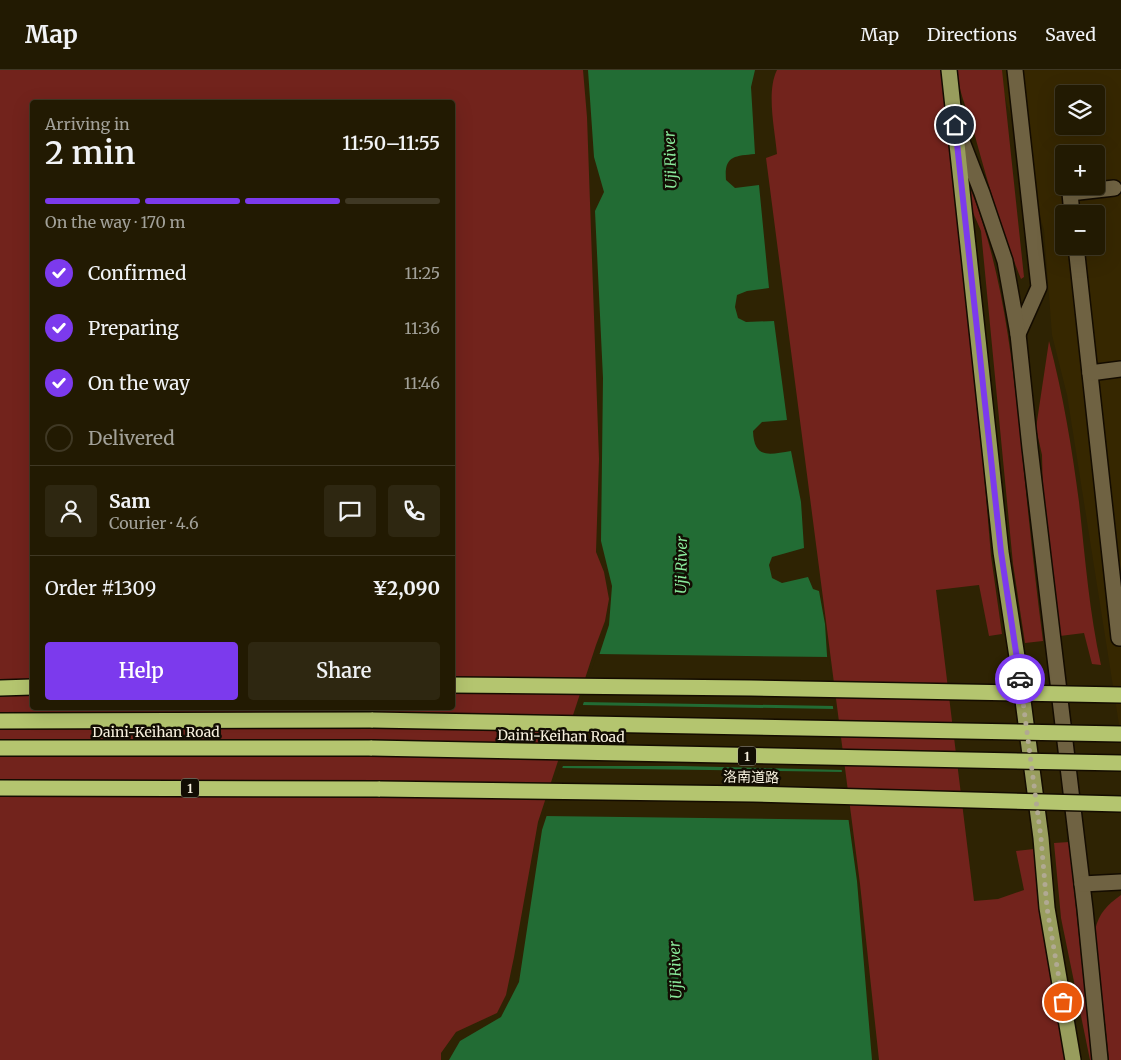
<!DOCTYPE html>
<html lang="en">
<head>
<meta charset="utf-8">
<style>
  :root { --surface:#221a02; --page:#2e2711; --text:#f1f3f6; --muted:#a2a199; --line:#3f3824; --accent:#7c3aed }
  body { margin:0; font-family:Merriweather,"Noto Sans JP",serif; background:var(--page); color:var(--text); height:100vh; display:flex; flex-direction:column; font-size:19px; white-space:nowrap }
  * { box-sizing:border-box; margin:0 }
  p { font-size:16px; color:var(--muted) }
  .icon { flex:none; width:28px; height:28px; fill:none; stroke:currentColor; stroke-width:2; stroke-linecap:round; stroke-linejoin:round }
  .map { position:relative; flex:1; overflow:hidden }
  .details { position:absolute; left:30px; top:30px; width:425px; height:610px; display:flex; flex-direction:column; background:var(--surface); border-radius:5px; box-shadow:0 5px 20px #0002,0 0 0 1px var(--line) }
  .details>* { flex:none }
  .buttons { position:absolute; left:1055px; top:15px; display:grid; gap:10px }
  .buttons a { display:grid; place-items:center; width:50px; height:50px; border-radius:5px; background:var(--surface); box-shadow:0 5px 20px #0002,0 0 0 1px var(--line); font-size:25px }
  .pin { position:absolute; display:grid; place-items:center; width:42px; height:42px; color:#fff; margin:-21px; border:2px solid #fff; border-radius:50%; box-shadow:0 1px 5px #0007 }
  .courier { position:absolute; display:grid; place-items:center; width:50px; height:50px; margin:-25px; border:4px solid #7c3aed; border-radius:50%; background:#fff; color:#222; box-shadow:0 1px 6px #0007 }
  .summary em { font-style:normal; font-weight:600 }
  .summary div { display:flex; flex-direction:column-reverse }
  .summary { display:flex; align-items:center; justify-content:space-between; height:85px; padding:0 15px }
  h1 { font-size:32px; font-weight:600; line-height:38px }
  .bar { display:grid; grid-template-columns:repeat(4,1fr); gap:8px 5px; align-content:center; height:60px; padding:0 15px }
  .bar i { height:6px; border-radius:4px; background:var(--line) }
  .bar .current { background:var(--accent) }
  .bar p { grid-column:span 4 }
  .line { display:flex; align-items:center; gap:12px; padding:0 15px; border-top:1px solid var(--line) }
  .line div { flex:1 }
  .round { display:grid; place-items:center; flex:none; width:52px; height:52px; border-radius:5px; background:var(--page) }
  ol { padding:0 15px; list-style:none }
  li { display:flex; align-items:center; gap:15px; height:55px }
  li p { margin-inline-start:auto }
  li .icon { padding:5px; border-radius:50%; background:var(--accent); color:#fff; stroke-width:4 }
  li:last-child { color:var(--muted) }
  li i { width:28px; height:28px; border:2px solid var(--line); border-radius:50% }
  .action { display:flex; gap:10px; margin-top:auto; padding:10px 15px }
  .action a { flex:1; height:58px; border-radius:5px; background:var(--accent); color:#fff; font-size:20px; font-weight:600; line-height:58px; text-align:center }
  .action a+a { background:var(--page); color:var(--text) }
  header { display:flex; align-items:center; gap:30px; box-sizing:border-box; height:70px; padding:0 25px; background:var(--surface); border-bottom:1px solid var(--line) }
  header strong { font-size:24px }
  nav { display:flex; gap:28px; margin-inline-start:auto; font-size:18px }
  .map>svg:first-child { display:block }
  .built { fill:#362700; fill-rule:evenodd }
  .green { fill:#72231c; fill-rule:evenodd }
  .water { fill:#226c34 }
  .pier { fill:#2e2303 }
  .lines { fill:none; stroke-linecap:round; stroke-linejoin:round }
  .minor-casing { stroke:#140c00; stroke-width:18 }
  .major-casing { stroke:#140c00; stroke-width:18 }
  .highway-casing { stroke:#140c00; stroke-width:18 }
  .minor { stroke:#6f6242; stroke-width:15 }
  .major { stroke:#989d5d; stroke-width:15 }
  .highway { stroke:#b4c56f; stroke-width:15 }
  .highway-bridge-casing { stroke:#140c00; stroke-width:18; stroke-linecap:butt }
  .highway-bridge { stroke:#b4c56f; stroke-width:15 }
  .done { stroke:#b1a992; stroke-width:5; stroke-dasharray:0 9 }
  .route { stroke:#7c3aed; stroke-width:6 }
  .labels { text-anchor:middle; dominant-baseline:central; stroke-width:5; stroke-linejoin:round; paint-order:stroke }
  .shield { fill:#120d03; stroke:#b3ad9d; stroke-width:1 }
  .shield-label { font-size:12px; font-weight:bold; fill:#f8f1df }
  .street-label { font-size:14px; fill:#f8f1df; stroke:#120d03 }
  .water-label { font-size:15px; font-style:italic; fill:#8aea9b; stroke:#120d03 }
</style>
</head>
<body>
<header>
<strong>Map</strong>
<nav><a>Map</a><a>Directions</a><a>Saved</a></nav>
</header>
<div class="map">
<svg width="1121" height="990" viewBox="0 0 1121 990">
  <rect width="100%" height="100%" fill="#2e2303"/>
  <path class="built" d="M997 0H1121V667L1067 325 1052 265 1044 160ZM1064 24H1096V56H1064ZM1064 84H1096V116H1064ZM1064 144H1096V176H1064Z"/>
  <g class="green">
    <path d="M0 0H583L587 47 599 389 596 482 604 502 609 529 605 551 596 575 538 752 514 887 506 925 497 943 456 962 441 983V990H0ZM32 32H452V638H32Z"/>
    <path d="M777 0H942L982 380 991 486 1002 564 989 566 979 515 936 520 974 831 998 829 1024 820 1016 781 1034 779 1042 848 1068 990H879L860 814 766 88 777 84C775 60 766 22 777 0Z"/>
    <path d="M957 0H1002L1024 207 1021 209C1001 159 986 107 972 55 966 37 958 19 957 0Z"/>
    <path d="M969 115C1001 194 1011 278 1020 363 1027 432 1034 502 1043 571L1025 573 1013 494 981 161 968 131Z"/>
    <path d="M1049 271C1063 324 1072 378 1079 432 1085 486 1089 541 1101 595L1092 594 1084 563 1060 566 1043 430 1042 385 1036 358Z"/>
    <polygon points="1069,772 1092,990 1090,990 1061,848 1054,773"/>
    <path d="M1121 825V990H1109L1095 860C1099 843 1107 835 1121 825Z"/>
  </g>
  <path class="water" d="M588 0H755L751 17 755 84C734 86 724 86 726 110L735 118 759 115 769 218 747 221 737 225 735 237 738 248 746 252 774 251 787 350 762 352 753 361C754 390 770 384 791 381L801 432 804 478 772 487 769 495 772 508 782 513 808 507 813 519 819 521 825 554 828 601 857 811 872 990H449L460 971 501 947 519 912 542 760 609 555 612 516 601 471 603 308 595 141 604 122 594 87Z"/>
  <g class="pier">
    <polygon points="597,584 829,587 835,636 581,632"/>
    <polygon points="580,635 835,639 844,700 681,696 560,696"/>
    <polygon points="560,698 844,702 851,750 544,746"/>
  </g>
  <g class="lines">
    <defs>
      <g id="minor">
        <polyline points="1015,0 1039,217 1018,264"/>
        <polyline points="958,61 982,123 1005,191 1018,264 1030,378 1085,839 1100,990"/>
        <polyline points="1072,144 1070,123 1114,118"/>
        <polyline points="1076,176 1119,568 1121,568"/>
        <polyline points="1090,303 1121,299"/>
        <polyline points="1082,814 1121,812"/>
      </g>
      <polyline id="major" points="949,0 1001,482 1019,600 1041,768 1047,838 1073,990"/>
      <g id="highway">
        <polyline points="0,618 32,617"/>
        <polyline points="0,651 373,650"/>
        <polyline points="0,678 372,678"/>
        <polyline points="0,718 380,719"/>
      </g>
    </defs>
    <use href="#minor" class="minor-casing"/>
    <use href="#major" class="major-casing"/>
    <use href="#highway" class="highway-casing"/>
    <use href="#minor" class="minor"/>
    <use href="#major" class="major"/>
    <use href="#highway" class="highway"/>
    <defs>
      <g id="highway-bridge">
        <polyline points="452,615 751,618 1121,625"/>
        <polyline points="373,650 1121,664"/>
        <polyline points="372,678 1121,693"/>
        <polyline points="380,719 753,724 1121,734"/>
      </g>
    </defs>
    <use href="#highway-bridge" class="highway-bridge-casing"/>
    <use href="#highway-bridge" class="highway-bridge"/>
  </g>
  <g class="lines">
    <polyline class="done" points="1020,609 1041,768 1047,838 1063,932"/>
    <polyline class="route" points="955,55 1001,482 1020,609"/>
  </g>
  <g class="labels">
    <g class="shield">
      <rect x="738" y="676.5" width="18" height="19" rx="4"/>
      <rect x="181" y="708.5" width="18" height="19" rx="4"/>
    </g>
    <g class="shield-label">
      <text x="747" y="686">1</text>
      <text x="190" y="718">1</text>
    </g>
    <g class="street-label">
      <text x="156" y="662">Daini-Keihan Road</text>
      <text transform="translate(561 666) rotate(1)">Daini-Keihan Road</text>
      <text transform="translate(751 707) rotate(1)">洛南道路</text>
    </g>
    <g class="water-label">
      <text transform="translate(670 90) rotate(-92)">Uji River</text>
      <text transform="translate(681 495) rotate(-89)">Uji River</text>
      <text transform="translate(675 900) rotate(-92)">Uji River</text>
    </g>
  </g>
</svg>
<div class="buttons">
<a><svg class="icon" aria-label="layers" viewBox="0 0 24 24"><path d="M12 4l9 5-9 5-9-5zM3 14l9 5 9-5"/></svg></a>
<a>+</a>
<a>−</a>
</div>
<div class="pin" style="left:1063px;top:932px;background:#ea580c"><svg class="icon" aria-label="bag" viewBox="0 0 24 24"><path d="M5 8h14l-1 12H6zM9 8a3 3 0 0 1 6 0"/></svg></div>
<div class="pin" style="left:955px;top:55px;background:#1f2937"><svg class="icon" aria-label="home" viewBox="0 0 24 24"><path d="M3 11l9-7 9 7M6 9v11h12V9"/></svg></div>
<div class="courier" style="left:1020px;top:609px"><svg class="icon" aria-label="car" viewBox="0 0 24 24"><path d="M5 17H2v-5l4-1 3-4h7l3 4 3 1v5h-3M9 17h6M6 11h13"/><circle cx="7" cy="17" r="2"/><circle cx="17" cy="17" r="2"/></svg></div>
<section class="details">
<div class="summary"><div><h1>2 min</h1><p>Arriving in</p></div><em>11:50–11:55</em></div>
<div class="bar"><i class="current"></i><i class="current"></i><i class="current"></i><i></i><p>On the way · 170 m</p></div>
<ol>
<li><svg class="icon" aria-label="check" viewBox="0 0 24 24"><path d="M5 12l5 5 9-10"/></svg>Confirmed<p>11:25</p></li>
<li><svg class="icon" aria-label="check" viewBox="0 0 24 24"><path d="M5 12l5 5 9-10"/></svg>Preparing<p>11:36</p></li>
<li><svg class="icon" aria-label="check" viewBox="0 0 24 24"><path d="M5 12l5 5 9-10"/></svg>On the way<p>11:46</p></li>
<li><i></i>Delivered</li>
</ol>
<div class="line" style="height:90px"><a class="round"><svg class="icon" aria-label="person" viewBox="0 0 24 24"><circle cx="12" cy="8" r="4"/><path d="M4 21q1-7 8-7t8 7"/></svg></a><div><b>Sam</b><p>Courier · 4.6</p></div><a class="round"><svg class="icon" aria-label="chat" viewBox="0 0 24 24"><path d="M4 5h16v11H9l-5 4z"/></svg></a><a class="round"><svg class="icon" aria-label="phone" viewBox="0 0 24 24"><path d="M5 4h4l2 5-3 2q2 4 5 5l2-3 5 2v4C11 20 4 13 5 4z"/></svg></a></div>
<div class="line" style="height:65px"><div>Order #1309</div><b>¥2,090</b></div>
<div class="action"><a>Help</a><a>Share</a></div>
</section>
</div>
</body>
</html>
